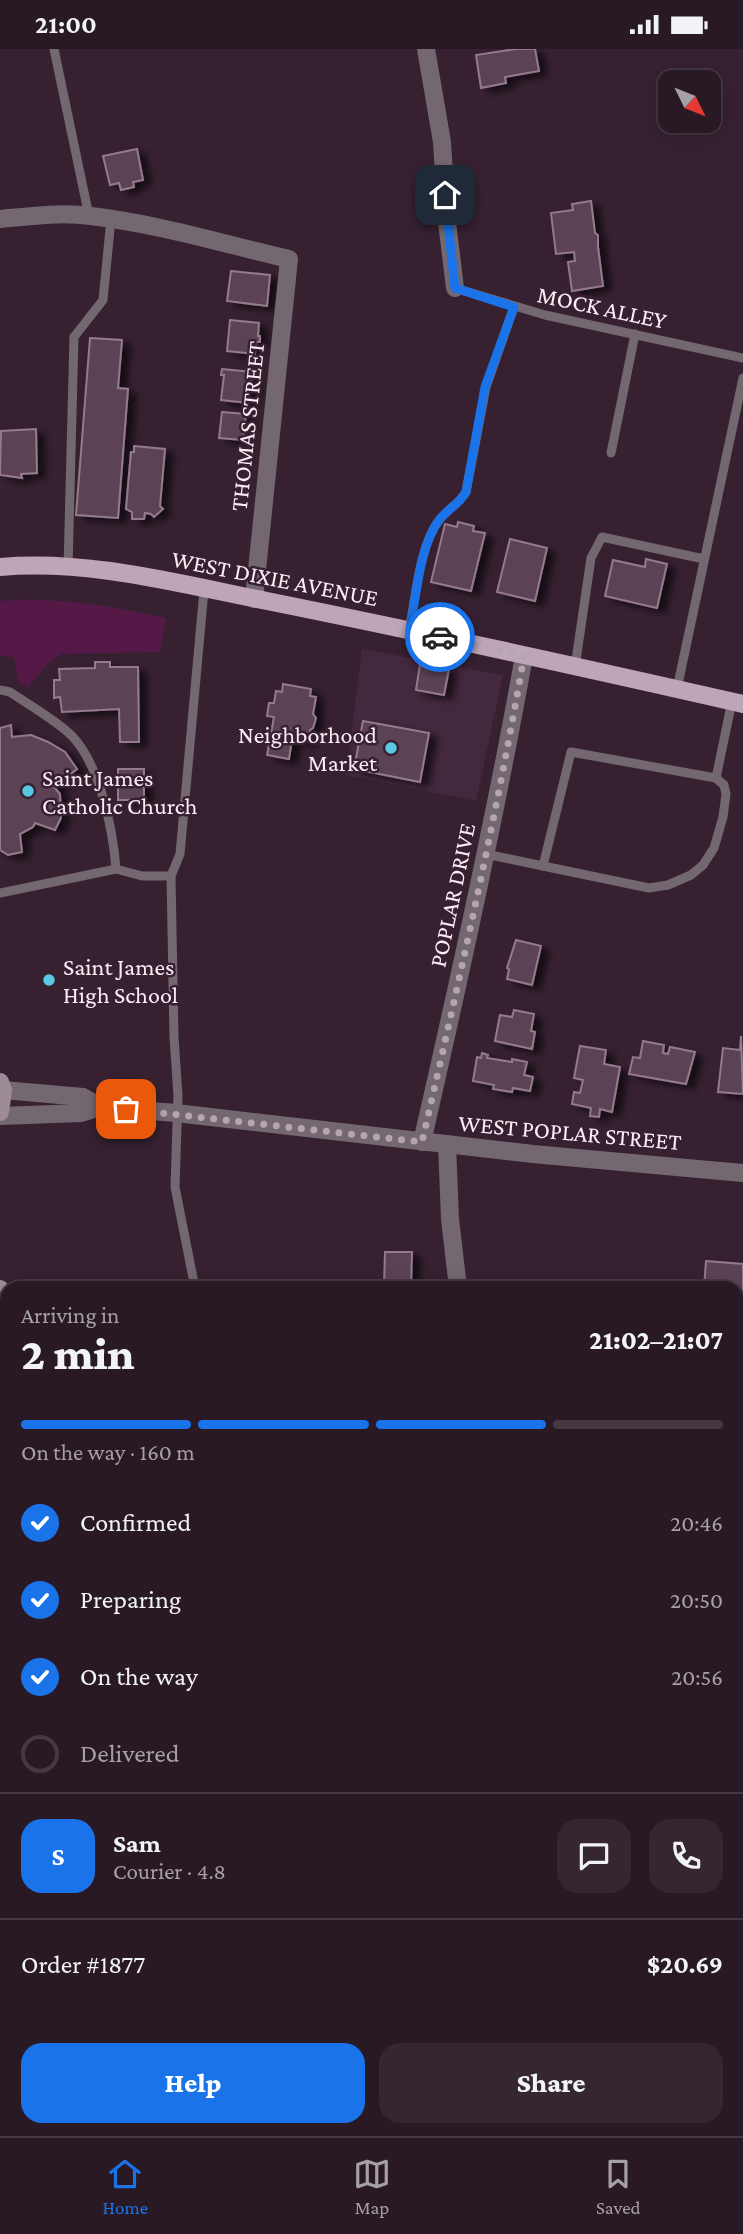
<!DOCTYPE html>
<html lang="en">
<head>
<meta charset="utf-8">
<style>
  :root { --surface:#291925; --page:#352632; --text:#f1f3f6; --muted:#a5a0a7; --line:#453842; --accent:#1a73e8 }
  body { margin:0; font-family:"Crimson Pro",serif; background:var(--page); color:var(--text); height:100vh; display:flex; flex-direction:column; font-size:26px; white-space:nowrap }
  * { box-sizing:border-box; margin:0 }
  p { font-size:23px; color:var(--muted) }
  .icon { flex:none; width:38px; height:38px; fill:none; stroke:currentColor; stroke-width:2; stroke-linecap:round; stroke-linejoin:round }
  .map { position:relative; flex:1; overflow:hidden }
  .drawer { position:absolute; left:0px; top:1232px; width:744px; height:856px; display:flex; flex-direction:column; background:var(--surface); border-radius:21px 21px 0 0; box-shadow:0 4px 18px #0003,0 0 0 2px var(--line) }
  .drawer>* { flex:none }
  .needle { width:46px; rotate:133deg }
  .fabs { position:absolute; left:658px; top:21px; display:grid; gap:14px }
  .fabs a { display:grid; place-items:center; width:63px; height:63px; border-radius:14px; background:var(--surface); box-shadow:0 4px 18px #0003,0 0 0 2px var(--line); font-size:35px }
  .pin { position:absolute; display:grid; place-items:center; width:60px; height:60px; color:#fff; margin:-30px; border-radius:14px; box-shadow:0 4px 10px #0006 }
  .courier { position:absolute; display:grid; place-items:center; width:70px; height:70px; margin:-35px; border:5px solid #1a73e8; border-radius:50%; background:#fff; color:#222; box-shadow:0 2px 9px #0007 }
  .head em { font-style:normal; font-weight:800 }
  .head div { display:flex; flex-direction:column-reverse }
  .head { display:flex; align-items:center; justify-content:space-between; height:119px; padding:0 21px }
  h1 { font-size:46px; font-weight:800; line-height:52px }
  .bar { display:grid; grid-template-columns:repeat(4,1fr); gap:10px 7px; align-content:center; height:84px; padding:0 21px }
  .bar i { height:9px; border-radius:5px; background:var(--line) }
  .bar .on { background:var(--accent) }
  .bar p { grid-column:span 4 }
  .line { display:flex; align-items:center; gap:18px; padding:0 21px; border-top:2px solid var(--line) }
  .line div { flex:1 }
  .round { display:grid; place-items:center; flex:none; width:74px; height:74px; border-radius:21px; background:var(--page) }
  ol { padding:0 21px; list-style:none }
  li { display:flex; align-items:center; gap:21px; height:77px }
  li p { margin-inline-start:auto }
  li .icon { padding:7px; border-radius:50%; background:var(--accent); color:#fff; stroke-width:4 }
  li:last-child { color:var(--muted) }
  li i { width:38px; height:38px; border:4px solid var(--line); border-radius:50% }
  .primary-button { display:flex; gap:14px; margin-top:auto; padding:14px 21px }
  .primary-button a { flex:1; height:80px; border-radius:21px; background:var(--accent); color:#fff; font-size:28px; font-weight:800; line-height:80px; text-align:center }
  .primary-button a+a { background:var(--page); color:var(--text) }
  .status { display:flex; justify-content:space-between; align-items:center; height:49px; padding:0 35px; background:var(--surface); direction:ltr }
  .status svg { height:19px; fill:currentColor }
  .tabs { display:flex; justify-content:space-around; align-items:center; height:98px; border-top:2px solid var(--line); background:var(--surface); font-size:19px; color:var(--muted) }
  .tabs a { display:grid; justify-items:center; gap:4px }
  .tabs .on { color:var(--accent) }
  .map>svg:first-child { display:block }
  .built { fill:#44283d }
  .green { fill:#551948 }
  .building { fill:#5b4254; stroke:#957a8d; stroke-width:2; filter:url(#shadow) }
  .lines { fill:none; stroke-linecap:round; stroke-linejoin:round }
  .lane { stroke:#746870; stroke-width:9 }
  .street { stroke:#746870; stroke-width:18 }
  .secondary { stroke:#9e8b98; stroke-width:18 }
  .primary { stroke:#bfa6b7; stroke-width:18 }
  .done { stroke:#b6a5b1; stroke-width:7; stroke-dasharray:0 12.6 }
  .route { stroke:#1a73e8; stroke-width:9 }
  .poi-dot { fill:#58c9e3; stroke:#372131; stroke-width:2.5 }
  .labels { text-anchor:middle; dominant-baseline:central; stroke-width:5; stroke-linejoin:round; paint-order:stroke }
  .street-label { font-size:24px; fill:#fbecf6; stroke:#372131 }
  .poi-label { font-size:24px; fill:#fbecf6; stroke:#372131; text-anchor:start }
</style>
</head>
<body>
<div class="status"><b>21:00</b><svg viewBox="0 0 49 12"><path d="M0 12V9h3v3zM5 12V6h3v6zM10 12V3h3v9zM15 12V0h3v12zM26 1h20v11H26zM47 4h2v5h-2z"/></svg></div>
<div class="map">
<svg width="743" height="2087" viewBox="0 0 743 2087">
  <defs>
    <filter id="shadow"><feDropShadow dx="8" dy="4.5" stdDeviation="3.5" flood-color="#0009"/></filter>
  </defs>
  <rect width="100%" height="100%" fill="#372131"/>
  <polygon class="built" points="362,600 503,626 476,752 346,726"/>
  <path class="green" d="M0 552C56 547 112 557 166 569L160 603 61 605 49 614 28 638 18 633 14 608 0 607Z"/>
  <g class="building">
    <polygon points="516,0 535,0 539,22 505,28 506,34 481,39 476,6"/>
    <polygon points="137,100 143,131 133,133 134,138 121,141 119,134 110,136 103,107"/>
    <polygon points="591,152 595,184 598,186 598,198 603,237 572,242 568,213 575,212 574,203 556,205 551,164 573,161 572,155"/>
    <polygon points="231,222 270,226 267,257 227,252"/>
    <polygon points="230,271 259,274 258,287 260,287 260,293 256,293 255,305 227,302"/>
    <polygon points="90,289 122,291 118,339 128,340 118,469 76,466"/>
    <polygon points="222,320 252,323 251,336 254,336 253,342 250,342 248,354 221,351 224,326 221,326"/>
    <polygon points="222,363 246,365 243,391 219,389"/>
    <polygon points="36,380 37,424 21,425 22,429 0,426 1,382"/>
    <polygon points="134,397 165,400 160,457 163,460 154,468 151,465 145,464 144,470 132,470 132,463 126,460 131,403 134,403"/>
    <polygon points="458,473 474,477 473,482 485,484 471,542 431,533 445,475 457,478"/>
    <polygon points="510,490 547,499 535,552 497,543"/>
    <polygon points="646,510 667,515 657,559 605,547 613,511 645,518"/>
    <polygon points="95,613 110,613 110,618 138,618 139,693 120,693 119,660 62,663 60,648 54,649 54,631 60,631 59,620 95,619"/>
    <polygon points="420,615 449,620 444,646 416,641"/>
    <polygon points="283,635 311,640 310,647 316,648 313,665 316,669 313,679 310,681 309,693 292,690 289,710 267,706 274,668 267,667 269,654 274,654 276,642 282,643"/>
    <polygon points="363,672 429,684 420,733 354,720"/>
    <polygon points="11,676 12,688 31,686 48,693 65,703 77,720 54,738 60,745 61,769 55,781 35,774 33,778 20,785 22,803 8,806 0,801 0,679"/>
    <rect x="118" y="720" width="26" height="31"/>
    <polygon points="516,891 541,897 532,936 507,930 509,920 507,919"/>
    <polygon points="514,961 534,965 531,982 535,983 532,1000 495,992 500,966 512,968"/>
    <polygon points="741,987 743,1045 718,1043 723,999 740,1001"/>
    <polygon points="643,992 664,996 663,1004 668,1005 670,998 695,1003 686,1035 629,1025 633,1008 640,1009"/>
    <polygon points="580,997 606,1001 604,1015 620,1018 612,1063 600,1060 599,1068 590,1067 591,1059 572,1055 574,1043 580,1044 583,1031 574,1029"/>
    <polygon points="482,1004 488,1006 487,1009 512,1013 512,1010 527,1013 524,1026 533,1028 530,1042 513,1039 512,1043 493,1040 494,1036 473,1032 477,1008 481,1009"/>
    <polygon points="385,1203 412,1203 411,1238 384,1237"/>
    <polygon points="706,1212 743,1215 743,1284 737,1284 737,1239 704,1239"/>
    <polygon points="0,1481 2,1481 7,1506 7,1519 0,1521"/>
    <polygon points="7,1545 7,1572 0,1573 0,1546"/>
    <polygon points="7,1609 7,1631 6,1626 0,1628 0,1612"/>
    <polygon points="7,1864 7,1898 0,1900 0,1865"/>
    <polygon points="7,2015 7,2042 0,2044 0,2016"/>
    <polygon points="737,2015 743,2055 741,2056 742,2063 737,2064"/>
    <polygon points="7,2042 7,2069 0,2071 0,2044"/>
  </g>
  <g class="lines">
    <g class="lane">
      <polyline points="54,0 89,167"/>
      <polyline points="455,239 545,266 743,309"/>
      <polyline points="611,404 635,285"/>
      <polyline points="68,518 74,288 103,251 111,170"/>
      <path d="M409 581C416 549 419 496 440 470 448 460 459 455 466 443L486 338 514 258"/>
      <polyline points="575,618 591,509 602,488 704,510"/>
      <polyline points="677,640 743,329"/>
      <path d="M0 641 10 643C29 656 56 671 72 687 100 716 113 781 116 820L142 827H171"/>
      <polyline points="486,805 543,817 571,703 716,729 732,652"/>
      <polyline points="543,817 649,839 668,836 691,826 703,816 714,799 723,768 726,745 724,736 716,729"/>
      <polyline points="0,844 116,820"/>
      <polyline points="195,1239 175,1138 178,1047 174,988 171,827 180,805 204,541"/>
      <polyline points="410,2081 410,2087"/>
    </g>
    <g class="street">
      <polyline points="426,0 442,93 447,173 455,239"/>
      <path d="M0 170C30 167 61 163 91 167 158 175 224 195 289 210L254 550"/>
      <polyline points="3,1041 83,1048 101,1058"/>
      <polyline points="0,1067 81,1064 101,1058 176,1064 533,1105 743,1124"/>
      <path d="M422 1093C459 932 495 770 524 607"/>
      <polyline points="447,1095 450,1170 458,1239"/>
      <polyline points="737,1852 743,1851"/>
      <polyline points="572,2081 573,2087"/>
    </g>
    <g class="secondary">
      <polyline points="0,1033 3,1041 0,1063"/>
      <polyline points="0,1240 7,1275"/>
      <polyline points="170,2081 171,2087"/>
    </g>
    <path class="primary" d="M0 518C89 510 180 535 267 552 426 584 585 619 743 655"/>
  </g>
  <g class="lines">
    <path class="done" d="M126 1060 422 1093C459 932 496 770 524 607L440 588"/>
    <path class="route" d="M440 588 410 581C416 549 419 496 440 470 448 460 459 455 466 443L485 338 514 258 455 239 445 146"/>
  </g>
  <g class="poi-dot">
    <circle cx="391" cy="699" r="7"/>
    <circle cx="28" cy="742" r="7"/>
    <circle cx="49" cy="931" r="7"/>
  </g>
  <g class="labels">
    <g class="street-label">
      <text transform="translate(602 258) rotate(12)">MOCK ALLEY</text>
      <text transform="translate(247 377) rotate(-84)">THOMAS STREET</text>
      <text transform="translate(275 529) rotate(11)">WEST DIXIE AVENUE</text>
      <text transform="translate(452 846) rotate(-78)">POPLAR DRIVE</text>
      <text transform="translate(570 1083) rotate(5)">WEST POPLAR STREET</text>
    </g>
    <g class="poi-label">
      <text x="377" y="685" text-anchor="end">Neighborhood<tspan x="377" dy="28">Market</tspan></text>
      <text x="42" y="728">Saint James<tspan x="42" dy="28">Catholic Church</tspan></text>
      <text x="63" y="917">Saint James<tspan x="63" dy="28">High School</tspan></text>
    </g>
  </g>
</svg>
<div class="fabs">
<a><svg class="needle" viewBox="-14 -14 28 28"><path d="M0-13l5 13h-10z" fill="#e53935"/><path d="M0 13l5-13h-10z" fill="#a5a0a7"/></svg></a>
</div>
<div class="pin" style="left:126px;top:1060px;background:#ea580c"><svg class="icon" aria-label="bag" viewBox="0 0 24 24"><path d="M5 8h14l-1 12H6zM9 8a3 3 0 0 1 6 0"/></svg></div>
<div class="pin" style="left:445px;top:146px;background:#1f2937"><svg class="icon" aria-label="home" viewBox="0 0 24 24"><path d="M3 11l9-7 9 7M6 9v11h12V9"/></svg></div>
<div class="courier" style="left:440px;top:588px"><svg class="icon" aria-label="car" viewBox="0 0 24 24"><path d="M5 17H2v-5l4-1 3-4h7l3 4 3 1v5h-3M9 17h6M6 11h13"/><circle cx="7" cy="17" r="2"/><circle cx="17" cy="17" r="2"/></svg></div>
<section class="drawer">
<div class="head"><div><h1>2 min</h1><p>Arriving in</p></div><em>21:02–21:07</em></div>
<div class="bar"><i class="on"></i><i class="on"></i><i class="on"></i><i></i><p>On the way · 160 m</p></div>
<ol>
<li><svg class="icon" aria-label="check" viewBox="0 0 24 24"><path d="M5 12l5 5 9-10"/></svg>Confirmed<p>20:46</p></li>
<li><svg class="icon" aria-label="check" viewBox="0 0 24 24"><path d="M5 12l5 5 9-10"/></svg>Preparing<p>20:50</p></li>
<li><svg class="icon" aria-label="check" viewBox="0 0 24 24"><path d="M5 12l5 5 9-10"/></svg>On the way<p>20:56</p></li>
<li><i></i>Delivered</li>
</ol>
<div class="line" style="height:126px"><b class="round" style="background:var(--accent);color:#fff">S</b><div><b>Sam</b><p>Courier · 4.8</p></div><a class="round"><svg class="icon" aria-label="chat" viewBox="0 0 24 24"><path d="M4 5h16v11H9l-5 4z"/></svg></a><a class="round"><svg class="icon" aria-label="phone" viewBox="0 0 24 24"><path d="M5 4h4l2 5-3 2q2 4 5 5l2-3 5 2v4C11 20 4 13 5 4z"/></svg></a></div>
<div class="line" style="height:91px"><div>Order #1877</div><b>$20.69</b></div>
<div class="primary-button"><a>Help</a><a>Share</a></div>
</section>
</div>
<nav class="tabs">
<a class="on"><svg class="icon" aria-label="home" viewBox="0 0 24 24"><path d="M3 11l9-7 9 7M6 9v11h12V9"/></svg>Home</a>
<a><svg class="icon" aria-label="map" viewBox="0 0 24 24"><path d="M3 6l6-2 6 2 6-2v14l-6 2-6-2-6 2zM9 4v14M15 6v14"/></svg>Map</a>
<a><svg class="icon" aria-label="saved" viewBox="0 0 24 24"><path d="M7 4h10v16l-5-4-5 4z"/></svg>Saved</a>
</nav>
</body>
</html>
